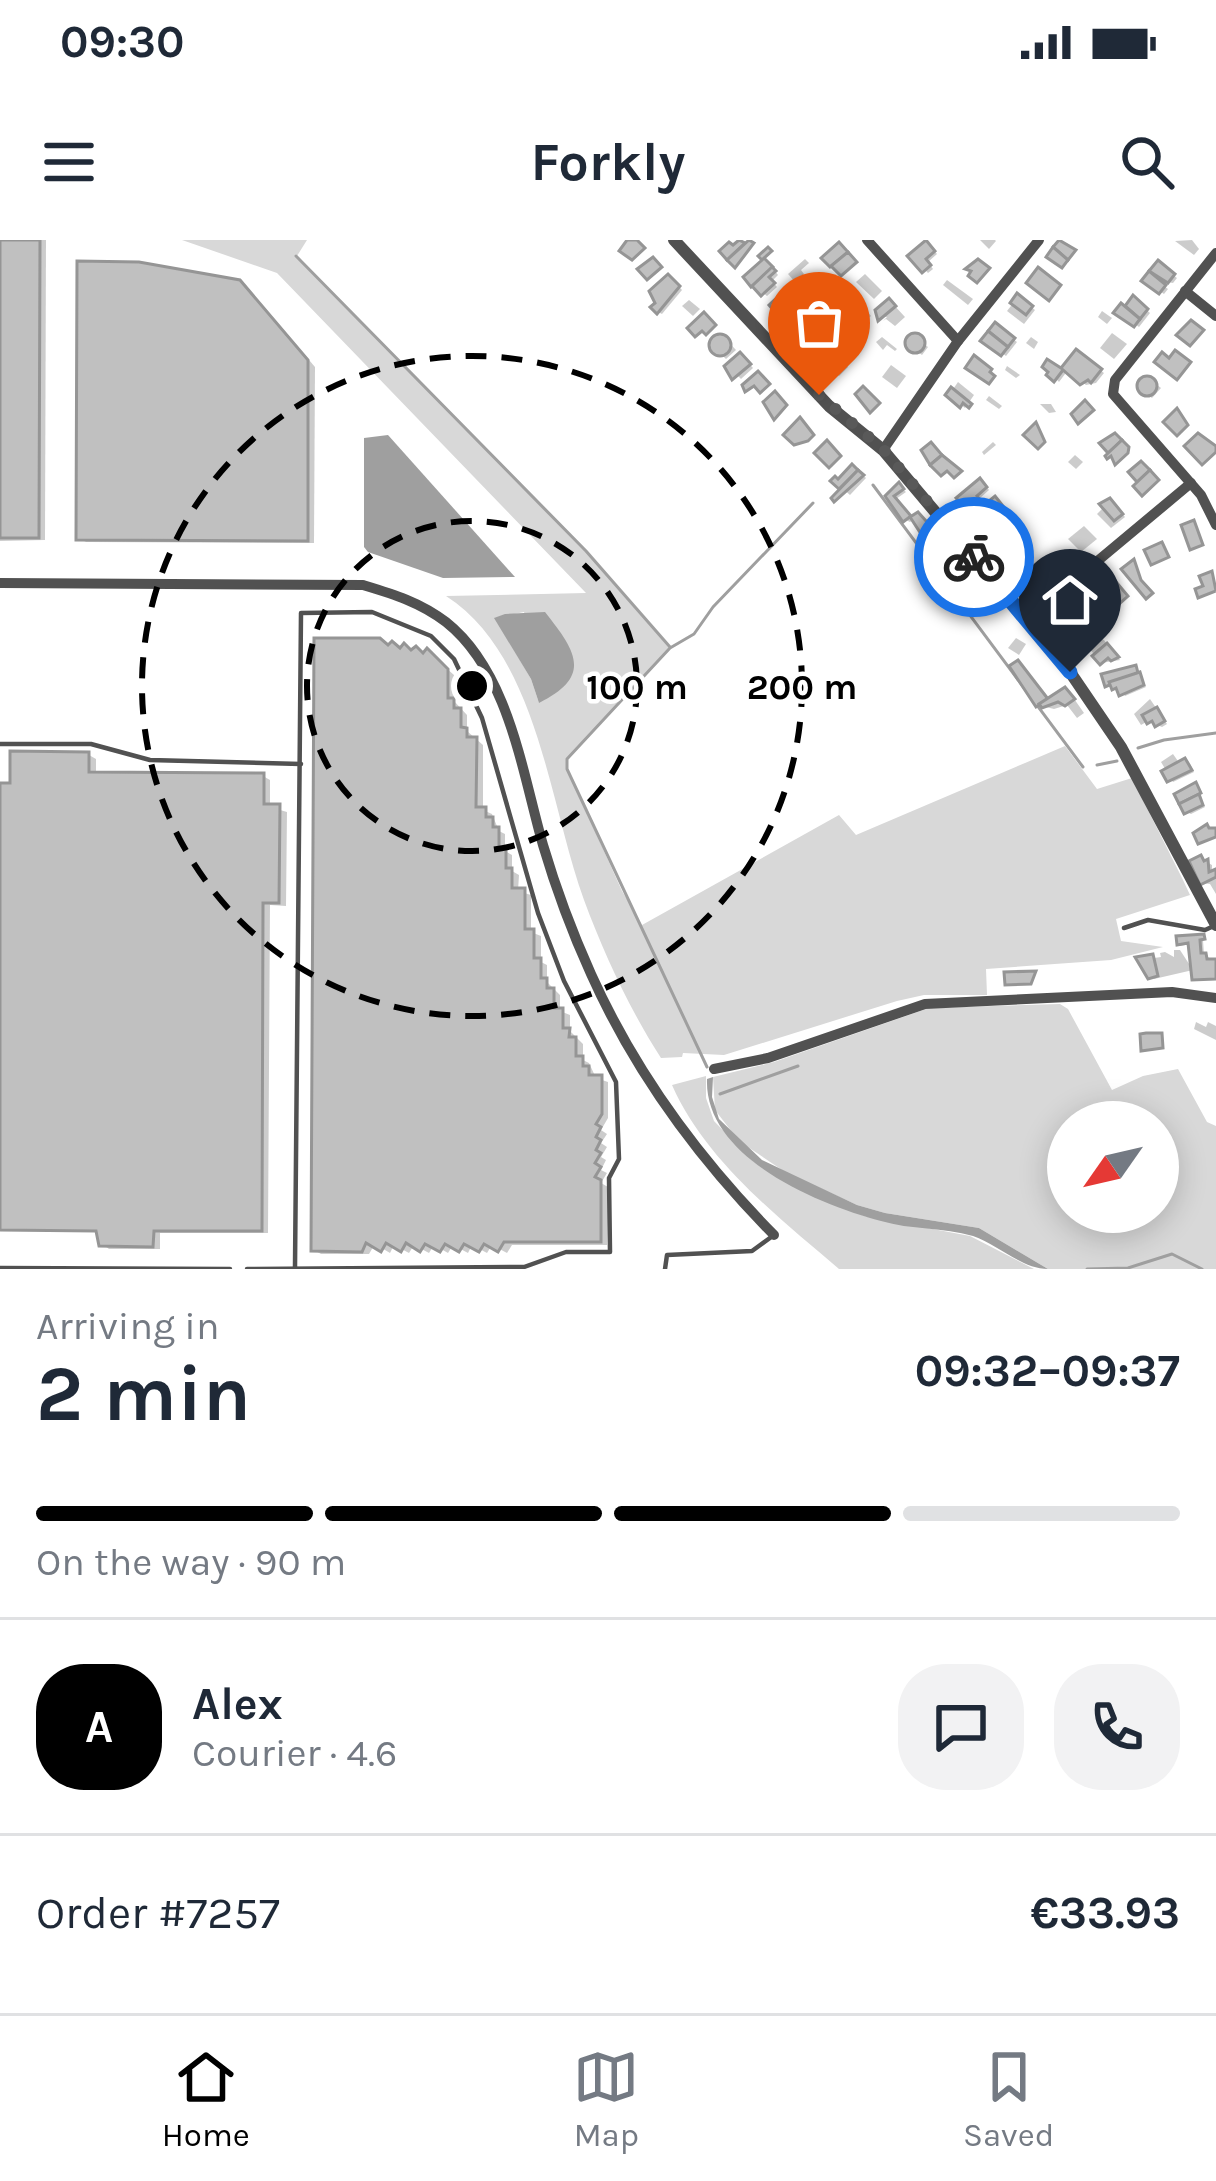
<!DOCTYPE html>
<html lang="en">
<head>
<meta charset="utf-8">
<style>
  :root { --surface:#fff; --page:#f2f2f3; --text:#1f2937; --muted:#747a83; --line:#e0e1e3; --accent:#000 }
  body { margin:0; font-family:Karla,sans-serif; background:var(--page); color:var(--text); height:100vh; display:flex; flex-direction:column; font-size:45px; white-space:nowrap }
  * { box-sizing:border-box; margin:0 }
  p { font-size:39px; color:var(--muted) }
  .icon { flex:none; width:66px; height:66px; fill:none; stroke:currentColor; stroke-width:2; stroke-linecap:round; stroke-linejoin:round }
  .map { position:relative; height:1029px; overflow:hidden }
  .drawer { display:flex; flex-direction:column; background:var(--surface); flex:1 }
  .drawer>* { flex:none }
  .needle { width:78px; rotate:236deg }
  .fabs { position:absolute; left:1047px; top:861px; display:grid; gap:24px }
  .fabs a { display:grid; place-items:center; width:132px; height:132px; border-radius:50%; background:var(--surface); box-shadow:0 6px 30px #0003; font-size:60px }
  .pin { position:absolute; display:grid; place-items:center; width:102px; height:102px; color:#fff; margin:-123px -51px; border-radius:50% 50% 50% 0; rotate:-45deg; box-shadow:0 0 12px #0007 }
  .pin .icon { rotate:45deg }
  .courier { position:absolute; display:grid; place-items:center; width:120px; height:120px; margin:-60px; border:9px solid #1a73e8; border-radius:50%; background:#fff; color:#222; box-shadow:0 3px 15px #0007 }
  .overview em { font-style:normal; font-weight:700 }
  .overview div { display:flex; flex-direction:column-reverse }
  .overview { display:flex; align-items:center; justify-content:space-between; height:204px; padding:0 36px }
  h1 { font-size:78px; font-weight:700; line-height:90px }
  .bar { display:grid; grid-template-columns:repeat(4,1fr); gap:18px 12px; align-content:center; height:144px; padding:0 36px }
  .bar i { height:15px; border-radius:9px; background:var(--line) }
  .bar .on { background:var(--accent) }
  .bar p { grid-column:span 4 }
  .line { display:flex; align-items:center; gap:30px; padding:0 36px; border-top:3px solid var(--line) }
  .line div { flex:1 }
  .round { display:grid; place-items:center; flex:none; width:126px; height:126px; border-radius:48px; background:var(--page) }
  .status { display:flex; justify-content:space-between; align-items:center; height:84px; padding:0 60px; background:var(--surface); direction:ltr }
  .status svg { height:33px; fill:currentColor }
  header { display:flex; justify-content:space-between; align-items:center; height:156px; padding:0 36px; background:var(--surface); font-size:54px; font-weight:700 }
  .tab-bar { display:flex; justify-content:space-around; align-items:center; height:168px; border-top:3px solid var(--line); background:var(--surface); font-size:33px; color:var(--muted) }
  .tab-bar a { display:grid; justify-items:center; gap:6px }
  .tab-bar .on { color:var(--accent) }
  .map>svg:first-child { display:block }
  .green { fill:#d8d8d8; fill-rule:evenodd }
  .water { fill:#9f9f9f }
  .shadow { fill:#0003 }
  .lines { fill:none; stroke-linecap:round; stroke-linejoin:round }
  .stream { stroke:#9f9f9f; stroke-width:3 }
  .building { fill:#c0c0c0; stroke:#959595; stroke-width:3 }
  .service { stroke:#515151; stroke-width:4.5 }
  .minor { stroke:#515151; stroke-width:10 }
  .tertiary { stroke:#515151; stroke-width:12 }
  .done { stroke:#595959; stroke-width:12; stroke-dasharray:0 21.6 }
  .route { stroke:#1a73e8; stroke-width:15 }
  .ring { fill:none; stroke:#000; stroke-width:6; stroke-dasharray:21 15 }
  .centre { fill:#000; stroke:#fff; stroke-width:6 }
  .ring-label { font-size:36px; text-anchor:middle; font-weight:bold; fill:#000; stroke:#fff; stroke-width:9; stroke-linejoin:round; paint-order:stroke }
</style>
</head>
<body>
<div class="status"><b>09:30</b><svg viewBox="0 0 49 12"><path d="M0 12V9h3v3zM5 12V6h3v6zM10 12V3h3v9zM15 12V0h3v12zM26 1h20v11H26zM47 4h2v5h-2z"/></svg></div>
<header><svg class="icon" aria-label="menu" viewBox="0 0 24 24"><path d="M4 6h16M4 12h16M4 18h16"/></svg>Forkly<svg class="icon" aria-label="search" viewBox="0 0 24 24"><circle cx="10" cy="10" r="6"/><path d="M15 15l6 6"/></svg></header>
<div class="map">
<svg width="1216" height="1029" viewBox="0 0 1216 1029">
  <rect width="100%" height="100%" fill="#fff"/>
  <g class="green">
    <path d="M182 0H307L297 16 586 311 671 408 567 519V529L622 651 642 685 839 575 856 595 1065 506 1097 549 1132 538 1183 640 1190 655 1116 679 1121 701 1163 707 1111 720 986 729 987 755H924L897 761 724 815 683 813 682 817 661 818C630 770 604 714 584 660 549 564 538 415 446 356L586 353 277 33ZM524 372 539 463 531 439 495 378Z"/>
    <path d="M1060 764 1068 769 1112 850 1143 836 1178 829 1207 882 1216 886V1029H1048L979 988 885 973 857 965 785 932 739 901 715 870 713 837 774 822 929 768ZM1068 882H1158V972H1068Z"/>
    <path d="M706 836V858L714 881 754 922 864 976 970 996 1034 1029H839C778 977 705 920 672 845Z"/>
  </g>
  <g class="water">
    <polygon points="388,195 515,337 443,338 368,312 364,307 364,198"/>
    <path d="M545 372C575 410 594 436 539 463L531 439 494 378 505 374Z"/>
    <path d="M713 837 712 857 719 879 762 920 857 965 885 973 979 988 1048 1029C1022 1029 999 1005 973 996 943 987 911 990 881 981 817 964 704 917 707 839Z"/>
  </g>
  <g class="shadow">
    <polygon points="0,0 46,0 45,300 0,301"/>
    <polygon points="980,0 995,0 996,1 989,9"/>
    <polygon points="1192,0 1199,9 1194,15 1175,1"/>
    <polygon points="930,6 937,14 928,22 933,29 928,33 912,16"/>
    <polygon points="805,19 809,23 801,30 804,34 795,42 788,34"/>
    <polygon points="769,23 778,35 772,41 777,47 767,56 763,53"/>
    <polygon points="1159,24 1177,38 1173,43 1155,40 1168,49 1164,54 1145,41"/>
    <polygon points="865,34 882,51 874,59 856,42"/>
    <polygon points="673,40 682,50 662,74 658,72"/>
    <polygon points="947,40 973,59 968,65 943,45"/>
    <polygon points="239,43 247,47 315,127 314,303 86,302 79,298"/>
    <polygon points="840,46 847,52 838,59 831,54"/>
    <polygon points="822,52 827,58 822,62 827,68 821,74 811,65 802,79 797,76 791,82 787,80 795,60 809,64"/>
    <polygon points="1018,57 1035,70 1024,84 1007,71"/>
    <polygon points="1134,59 1150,73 1139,87 1118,72"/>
    <polygon points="689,60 700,69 693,76 682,66"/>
    <polygon points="893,64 905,77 895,86 886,79 883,81 887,77 877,76"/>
    <polygon points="863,67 871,76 865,81 855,74"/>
    <polygon points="1102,71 1112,78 1107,84 1098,77"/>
    <polygon points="815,84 822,102 815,108 797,91"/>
    <polygon points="995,86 1017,102 1006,116 984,100"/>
    <polygon points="1112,93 1127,104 1114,119 1100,108"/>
    <polygon points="722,95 736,110 726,119 711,105"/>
    <polygon points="854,95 861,100 840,118 848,127 839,136 822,119"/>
    <polygon points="913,96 928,107 922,115 907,104"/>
    <polygon points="882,97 897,109 895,111 887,105 883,110 876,102"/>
    <polygon points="1031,97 1038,102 1034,109 1026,103"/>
    <polygon points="1077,113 1104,133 1096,143 1086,145 1068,130 1059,142 1045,127 1048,123 1062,132"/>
    <polygon points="744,118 753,128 741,139 728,126"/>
    <polygon points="891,125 906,136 897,148 882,137"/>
    <polygon points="1007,126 1020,135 1016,138 1005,130"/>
    <polygon points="1147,137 1161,148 1152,158 1138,148"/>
    <polygon points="958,142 974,155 965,168 949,155"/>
    <polygon points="989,156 1002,166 999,169 986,160"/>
    <polygon points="1040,164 1051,164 1056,172 1049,173"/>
    <polygon points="993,202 996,205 984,215 982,212"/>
    <polygon points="1075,215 1083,222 1076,229 1068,222"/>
    <polygon points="857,230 866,238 850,255 834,241 839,242"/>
    <polygon points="984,244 989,250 979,259 986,268 999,262 1005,269 986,286 961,258"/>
    <polygon points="899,246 906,252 896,259 913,279 918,275 922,278 938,295 931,300 914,279 910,282 906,280 890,253"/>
    <polygon points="1110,261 1125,277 1111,288 1097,274"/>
    <polygon points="1013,285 1026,306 1017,312 1007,309 996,294"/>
    <polygon points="1084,286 1097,299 1081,312 1068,299"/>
    <polygon points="953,314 964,326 947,335 940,329"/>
    <polygon points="1029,319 1039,329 1050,325 1058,331 1040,344 1021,325"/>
    <polygon points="1016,398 1026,404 1019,415 1008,408"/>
    <polygon points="1100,398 1104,400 1120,420 1101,423 1089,408"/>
    <polygon points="387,406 425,415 428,412 454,435 454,461 467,475 467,491 483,505 483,570 492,574 499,591 505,594 505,611 512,615 512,631 519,635 518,651 531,655 531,692 541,696 541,722 547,725 547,742 560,755 560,771 570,775 570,791 583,804 583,820 589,823 596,838 608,842 608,878 601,890 607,894 601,903 607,907 601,917 606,920 601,930 607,933 601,943 608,947 607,1005 512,1005 507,1013 492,1005 487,1013 472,1005 468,1013 453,1005 448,1013 434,1005 429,1013 414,1005 409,1013 394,1005 390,1013 375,1004 369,1014 321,1014 314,1010"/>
    <polygon points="1135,428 1146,447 1125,456 1120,448 1108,445"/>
    <polygon points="1025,431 1049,461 1070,453 1084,473 1077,478 1067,465 1054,469 1038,465"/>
    <polygon points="1150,459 1167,484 1162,487 1148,481 1141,485 1134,474"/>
    <polygon points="1173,514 1180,524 1190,524 1194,532 1173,542 1161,522"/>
    <polygon points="89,515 96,519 96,535 263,536 270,540 270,567 287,572 286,666 270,665 268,993 160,993 160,1009 109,1009 102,1004 111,988 0,986 0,546 13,546"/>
    <polygon points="1196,546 1205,567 1191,574 1187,572"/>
    <polygon points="1201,619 1212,625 1212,634 1216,632 1216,654 1210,644 1202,643"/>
    <polygon points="1199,697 1203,700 1204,715 1216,722 1216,740 1195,738 1191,704 1180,706 1179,699"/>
    <polygon points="1174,710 1180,710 1193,730 1154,739 1150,736 1140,720 1161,717 1160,713 1165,712 1174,717"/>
    <polygon points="1196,782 1206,787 1208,782 1216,786 1216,800 1194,789"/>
  </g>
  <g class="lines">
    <g class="stream">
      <polyline points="296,16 586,311 670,407"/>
      <polyline points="873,245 1083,527"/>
      <polyline points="1138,508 1164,500 1216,493"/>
      <polyline points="1097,525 1117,521"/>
      <polyline points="707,827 567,529 567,519 670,408 694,394 713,367 813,263"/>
      <polyline points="720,854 798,826"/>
      <polyline points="1087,1029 1128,1028 1172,1014 1202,1029"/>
    </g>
  </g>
  <g class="building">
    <polygon points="0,0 40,0 39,298 0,298"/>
    <polygon points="627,0 637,0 645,8 632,20 619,11"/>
    <polygon points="739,0 745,3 727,20 719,11 729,2 733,5"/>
    <polygon points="749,0 754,3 735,28 727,20"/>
    <polygon points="926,0 935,11 926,19 931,25 922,33 907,16"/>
    <polygon points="1059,0 1076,10 1068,20 1053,7"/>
    <polygon points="839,2 848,12 830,27 821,18"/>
    <polygon points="768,7 772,11 764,18 773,27 751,47 743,37 762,20 758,16"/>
    <polygon points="1053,7 1068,20 1062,28 1046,17"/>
    <polygon points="848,12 857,22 841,36 831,26"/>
    <polygon points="653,17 662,27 647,40 637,29"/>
    <polygon points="978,19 990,28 977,43 968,36 971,31 965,29"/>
    <polygon points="1158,20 1175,34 1168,43 1149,31"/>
    <polygon points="77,21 139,22 240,40 308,120 308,301 76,300"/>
    <polygon points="772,27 776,31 769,37 775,43 761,56 752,46"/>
    <polygon points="1038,27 1061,45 1049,61 1026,43"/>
    <polygon points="1149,31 1166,45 1159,54 1141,41"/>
    <polygon points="668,34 680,46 657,74 650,67 655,63 649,51"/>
    <polygon points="812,40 825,54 810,68 807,64 796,79 792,75 785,82 776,73 799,52 808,61 815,49 810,42"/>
    <polygon points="786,49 794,57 776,73 769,65"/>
    <polygon points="1017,53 1033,66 1026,75 1010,63"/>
    <polygon points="1133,55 1148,69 1140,79 1125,66"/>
    <polygon points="889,58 896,66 878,81 875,70"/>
    <polygon points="1121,63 1140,79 1134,87 1113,73"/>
    <polygon points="704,72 716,85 706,95 702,91 695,97 687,88"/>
    <polygon points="811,78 817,85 801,100 792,91"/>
    <polygon points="1191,80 1204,90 1190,106 1176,95"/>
    <polygon points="995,82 1015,98 1008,107 988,91"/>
    <polygon points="854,91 859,96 825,127 818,118"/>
    <polygon points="988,91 1008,107 1001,116 980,101"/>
    <circle cx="915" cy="103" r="10"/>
    <circle cx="720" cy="105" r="11"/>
    <polygon points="1076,109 1102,129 1091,143 1088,140 1080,145 1063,130 1054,142 1046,135 1048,132 1042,127 1047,119 1061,128"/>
    <polygon points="1175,110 1191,122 1177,140 1154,122 1162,112 1169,118"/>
    <polygon points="740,112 751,124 732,140 724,126"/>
    <polygon points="974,115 992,129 990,132 995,136 989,144 965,128"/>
    <polygon points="758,131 770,144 760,153 754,146 745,152 742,145"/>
    <circle cx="1147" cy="146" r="10"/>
    <polygon points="863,146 880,163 870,173 855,154"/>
    <polygon points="951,147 972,164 969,168 963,163 960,168 945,155"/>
    <polygon points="775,151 787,165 774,180 763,162"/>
    <polygon points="1085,160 1094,170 1078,184 1071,174"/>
    <polygon points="1177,168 1188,185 1177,196 1163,182"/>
    <polygon points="800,177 814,195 808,201 794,205 783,195"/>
    <polygon points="1036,182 1045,202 1038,209 1023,195"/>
    <polygon points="1115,193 1122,200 1108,213 1099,203"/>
    <polygon points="1198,193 1216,206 1216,212 1202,225 1184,206"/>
    <polygon points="827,200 841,216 829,228 814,213"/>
    <polygon points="1122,200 1129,207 1128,213 1115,225 1111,216 1107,219 1105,216"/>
    <polygon points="931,202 942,215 930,225 921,210"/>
    <polygon points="942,215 962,231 954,238 947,231 941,236 930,225"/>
    <polygon points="1141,221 1150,230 1137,242 1128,232"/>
    <polygon points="852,224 858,230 839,249 830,241 835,236 838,239"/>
    <polygon points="858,230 864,235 834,262 831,258"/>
    <polygon points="1150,230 1159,240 1142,256 1133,246"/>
    <polygon points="980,238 987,247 977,256 981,261 968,272 956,258"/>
    <polygon points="899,242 904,249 894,256 911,276 903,282 885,256"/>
    <polygon points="995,256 1003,266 980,286 968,272 981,261 984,265"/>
    <polygon points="1110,258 1123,274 1114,281 1099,264"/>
    <polygon points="918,272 936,292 925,300 910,277"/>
    <polygon points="1009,279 1018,289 1000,306 992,294"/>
    <polygon points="1194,280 1203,305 1190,310 1181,285"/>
    <polygon points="1015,293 1023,303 1012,312 1005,311 1000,306"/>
    <polygon points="1162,302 1169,317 1151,325 1144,310"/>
    <polygon points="1134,319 1141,340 1153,353 1146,359 1121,329"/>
    <polygon points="1050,321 1056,328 1047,336 1044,333 1034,344 1027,338 1037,326 1040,329"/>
    <polygon points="1212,331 1216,351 1198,358 1195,349 1203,346 1199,336"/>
    <polygon points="1112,337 1128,356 1119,364 1104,345"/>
    <polygon points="1104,345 1119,364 1110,371 1095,353"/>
    <polygon points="1076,367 1084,375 1068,388 1061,379"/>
    <polygon points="1084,375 1091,384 1076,397 1068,388"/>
    <polygon points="314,398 380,398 388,405 392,401 400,408 404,403 411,410 416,406 423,413 427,408 448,429 448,458 454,458 454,468 461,468 461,487 467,488 467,497 477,497 476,567 486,567 486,577 493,577 493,587 499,587 499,607 506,607 506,628 512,628 512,648 525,648 525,689 534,689 534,718 541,718 541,738 547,738 547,748 554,748 554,768 563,768 563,788 570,788 569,797 576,797 576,816 583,816 583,826 589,826 589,835 602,835 602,874 596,884 601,887 596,897 601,900 596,910 601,913 595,923 601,927 595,937 601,940 601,1002 504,1002 498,1012 484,1004 479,1012 464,1004 459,1012 445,1004 440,1012 425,1004 420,1012 406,1003 401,1012 386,1003 381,1012 366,1003 362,1012 311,1011"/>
    <polygon points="1107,403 1119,417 1111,421 1108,418 1100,425 1092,416"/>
    <polygon points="1018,420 1048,459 1036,467 1009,426"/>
    <polygon points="1136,425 1138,433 1105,447 1101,434"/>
    <polygon points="1140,432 1144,445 1119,456 1116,448 1112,450 1109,442"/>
    <polygon points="1065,447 1075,459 1065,466 1058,462 1042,468 1039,464"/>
    <polygon points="1157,467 1165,481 1155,487 1152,481 1147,484 1142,475"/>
    <polygon points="10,511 89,512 89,532 264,533 264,564 280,564 279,663 263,663 262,991 154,991 153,1007 99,1006 96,991 0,990 0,543 10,543"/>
    <polygon points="1185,518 1192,530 1167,542 1161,531"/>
    <polygon points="1196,542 1201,553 1179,564 1174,554"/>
    <polygon points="1199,554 1203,565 1184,574 1179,564"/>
    <polygon points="1207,584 1209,588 1216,588 1216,597 1198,604 1193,593"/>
    <polygon points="1201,615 1204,621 1208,619 1209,632 1216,629 1216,637 1200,645 1189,621"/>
    <polygon points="1204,694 1205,699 1200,700 1201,713 1206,713 1207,719 1216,719 1216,739 1192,740 1188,703 1177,705 1176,696"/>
    <polygon points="1153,714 1158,736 1148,739 1135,717"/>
    <polygon points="1036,731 1031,744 1005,745 1004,732"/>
    <polygon points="1146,793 1162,793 1163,808 1141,811 1140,794"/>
  </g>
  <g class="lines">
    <g class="service">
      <polyline points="0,504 91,504 150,520 301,524"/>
      <polyline points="1124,688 1148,680 1205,690 1216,685"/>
      <polyline points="0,1028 230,1029"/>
      <polyline points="247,1029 524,1027 566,1012 610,1012 609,938 619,919 616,842 564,741 538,673 482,478 454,419 431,396 372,372 301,373 295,1027"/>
      <polyline points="665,1029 667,1015 752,1011 774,995"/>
    </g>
    <g class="minor">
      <polyline points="867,0 958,101"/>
      <polyline points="1216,13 1115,140 1113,154 1201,255 1216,285"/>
      <polyline points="1185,51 1216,76"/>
      <polyline points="883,210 958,101 1039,0"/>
      <path d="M0 343 363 345C393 354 420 362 446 382 509 432 522 532 543 605 556 649 572 692 591 734 635 832 698 918 774 995"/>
      <polyline points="1028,379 1191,243"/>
      <polyline points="714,829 768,818 925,764 1172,752 1216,758"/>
    </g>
    <polyline class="tertiary" points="674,0 829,166 883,210 1070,432 1121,507 1216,685"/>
  </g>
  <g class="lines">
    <polyline class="done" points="819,155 884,210 974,317"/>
    <polyline class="route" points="974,317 1070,432"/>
  </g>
  <g class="ring">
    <circle cx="472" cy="446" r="165"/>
    <circle cx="472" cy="446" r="330"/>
  </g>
  <circle cx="472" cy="446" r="18" class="centre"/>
  <g class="ring-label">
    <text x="637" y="459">100 m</text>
    <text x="802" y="459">200 m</text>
  </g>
</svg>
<div class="fabs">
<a><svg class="needle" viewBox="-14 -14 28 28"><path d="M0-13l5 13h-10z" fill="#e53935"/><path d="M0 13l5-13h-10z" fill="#747a83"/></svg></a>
</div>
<div class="pin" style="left:819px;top:155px;background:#ea580c"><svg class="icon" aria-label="bag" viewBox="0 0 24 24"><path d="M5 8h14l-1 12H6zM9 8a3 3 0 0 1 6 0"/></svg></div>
<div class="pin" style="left:1070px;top:432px;background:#1f2937"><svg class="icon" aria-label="home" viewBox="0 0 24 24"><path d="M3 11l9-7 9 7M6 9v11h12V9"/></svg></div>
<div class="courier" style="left:974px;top:317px"><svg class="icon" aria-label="bike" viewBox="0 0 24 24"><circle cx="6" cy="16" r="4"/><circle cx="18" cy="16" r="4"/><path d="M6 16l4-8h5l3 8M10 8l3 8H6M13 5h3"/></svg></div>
</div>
<section class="drawer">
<div class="overview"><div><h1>2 min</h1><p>Arriving in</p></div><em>09:32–09:37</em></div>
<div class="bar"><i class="on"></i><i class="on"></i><i class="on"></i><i></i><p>On the way · 90 m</p></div>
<div class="line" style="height:216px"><b class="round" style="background:var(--accent);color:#fff">A</b><div><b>Alex</b><p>Courier · 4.6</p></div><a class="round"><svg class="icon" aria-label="chat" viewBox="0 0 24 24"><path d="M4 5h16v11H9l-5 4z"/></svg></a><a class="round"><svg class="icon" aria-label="phone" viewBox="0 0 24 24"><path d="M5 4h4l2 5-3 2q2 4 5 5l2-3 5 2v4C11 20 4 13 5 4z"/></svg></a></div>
<div class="line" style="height:156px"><div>Order #7257</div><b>€33.93</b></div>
</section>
<nav class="tab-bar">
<a class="on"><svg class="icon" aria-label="home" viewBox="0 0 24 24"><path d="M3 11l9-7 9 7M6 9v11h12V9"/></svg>Home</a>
<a><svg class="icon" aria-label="map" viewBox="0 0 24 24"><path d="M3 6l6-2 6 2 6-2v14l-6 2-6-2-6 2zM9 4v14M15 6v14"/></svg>Map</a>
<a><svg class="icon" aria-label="saved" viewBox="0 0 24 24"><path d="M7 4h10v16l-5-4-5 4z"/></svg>Saved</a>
</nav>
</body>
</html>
